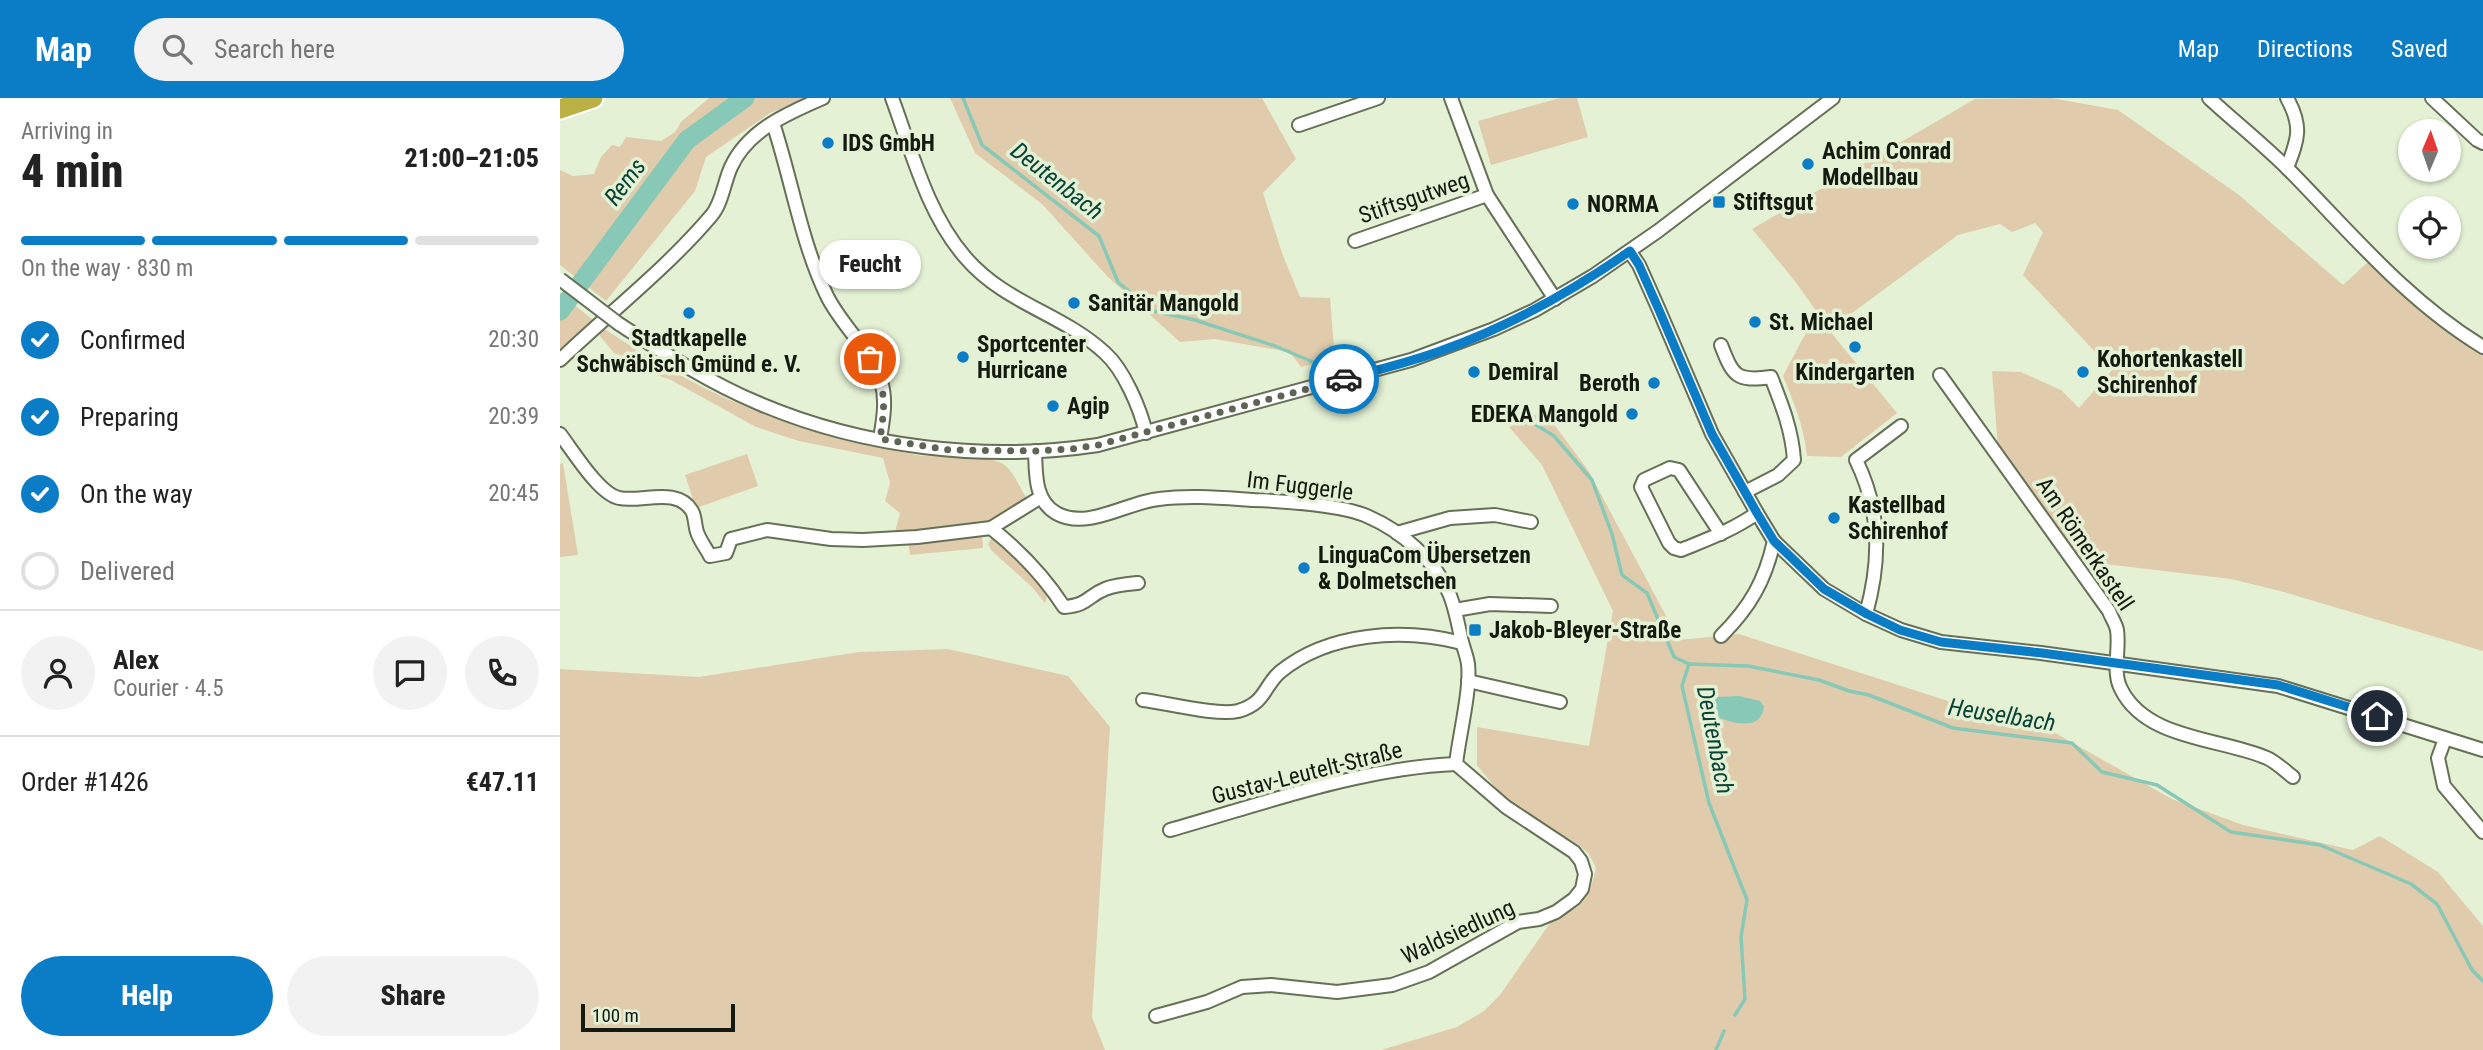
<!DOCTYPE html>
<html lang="en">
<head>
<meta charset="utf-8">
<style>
  :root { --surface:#fff; --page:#f2f2f2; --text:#222; --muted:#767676; --line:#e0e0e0; --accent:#0b7dc6 }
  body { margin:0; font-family:"Roboto Condensed",sans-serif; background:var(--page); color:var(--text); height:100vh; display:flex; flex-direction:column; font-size:26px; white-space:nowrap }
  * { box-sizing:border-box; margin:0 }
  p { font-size:23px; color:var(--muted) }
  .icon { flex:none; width:38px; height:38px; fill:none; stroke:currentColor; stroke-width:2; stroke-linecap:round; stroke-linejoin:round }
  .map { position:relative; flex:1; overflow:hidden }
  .sheet { display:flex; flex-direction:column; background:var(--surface); width:560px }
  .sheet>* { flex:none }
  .needle { width:46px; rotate:2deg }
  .buttons { position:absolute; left:1838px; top:21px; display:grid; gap:14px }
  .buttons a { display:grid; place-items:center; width:63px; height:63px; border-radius:50%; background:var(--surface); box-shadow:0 2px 5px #0004; font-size:35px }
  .scale { position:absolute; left:21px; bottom:18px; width:154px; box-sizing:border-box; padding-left:7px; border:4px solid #151a10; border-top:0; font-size:19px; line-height:24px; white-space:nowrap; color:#151a10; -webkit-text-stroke:5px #e4f1d4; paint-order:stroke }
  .pin { position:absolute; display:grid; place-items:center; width:60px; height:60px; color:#fff; margin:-30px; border:4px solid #fff; border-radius:50%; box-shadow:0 2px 7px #0007 }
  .courier { position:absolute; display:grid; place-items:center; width:70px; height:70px; margin:-35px; border:5px solid #0b7dc6; border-radius:50%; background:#fff; color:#222; box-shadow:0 2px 9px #0007 }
  .bubble { position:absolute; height:49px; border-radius:24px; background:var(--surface); box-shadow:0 2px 5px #0004; font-size:23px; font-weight:800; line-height:49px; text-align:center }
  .head em { font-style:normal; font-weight:800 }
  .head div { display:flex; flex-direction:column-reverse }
  .head { display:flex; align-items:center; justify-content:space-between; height:119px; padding:0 21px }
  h1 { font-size:46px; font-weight:800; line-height:52px }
  .bar { display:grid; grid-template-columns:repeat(4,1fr); gap:10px 7px; align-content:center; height:84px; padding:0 21px }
  .bar i { height:9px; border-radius:5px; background:var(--line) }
  .bar .on { background:var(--accent) }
  .bar p { grid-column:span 4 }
  .line { display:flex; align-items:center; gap:18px; padding:0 21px; border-top:2px solid var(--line) }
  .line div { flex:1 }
  .round { display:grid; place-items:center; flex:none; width:74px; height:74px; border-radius:37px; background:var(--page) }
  ol { padding:0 21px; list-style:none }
  li { display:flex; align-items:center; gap:21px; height:77px }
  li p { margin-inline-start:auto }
  li .icon { padding:7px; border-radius:50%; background:var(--accent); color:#fff; stroke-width:4 }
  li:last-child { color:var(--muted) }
  li i { width:38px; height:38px; border:4px solid var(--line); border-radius:50% }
  .action { display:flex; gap:14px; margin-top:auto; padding:14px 21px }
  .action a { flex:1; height:80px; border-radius:42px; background:var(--accent); color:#fff; font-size:28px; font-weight:800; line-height:80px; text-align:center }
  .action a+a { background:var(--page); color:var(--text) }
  header { display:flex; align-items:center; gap:42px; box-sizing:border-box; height:98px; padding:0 35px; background:var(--accent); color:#fff }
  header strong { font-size:33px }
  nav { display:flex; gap:38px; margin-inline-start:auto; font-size:24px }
  .search { width:490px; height:63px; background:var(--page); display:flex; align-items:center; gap:18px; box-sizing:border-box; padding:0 24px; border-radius:38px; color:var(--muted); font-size:26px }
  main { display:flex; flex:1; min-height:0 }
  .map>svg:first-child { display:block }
  .green { fill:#e0ccac }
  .water { fill:#87c9b6 }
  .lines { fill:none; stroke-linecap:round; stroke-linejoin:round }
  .stream { stroke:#87c9b6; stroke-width:3.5 }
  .river { stroke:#87c9b6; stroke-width:19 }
  .minor-casing { stroke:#657057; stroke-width:16 }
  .highway-casing { stroke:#fff; stroke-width:23 }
  .minor { stroke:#fff; stroke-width:12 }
  .highway { stroke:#bcb145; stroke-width:19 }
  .minor-bridge-casing { stroke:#657057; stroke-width:16; stroke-linecap:butt }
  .minor-bridge { stroke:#fff; stroke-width:12 }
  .done { stroke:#5d6555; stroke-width:7; stroke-dasharray:0 12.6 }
  .route { stroke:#0b7dc6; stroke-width:9 }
  .poi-dot { fill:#0b7dc6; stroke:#e4f1d4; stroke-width:2.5 }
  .labels { text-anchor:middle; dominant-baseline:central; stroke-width:7; stroke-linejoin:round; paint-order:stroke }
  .poi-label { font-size:23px; font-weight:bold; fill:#151a10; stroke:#e4f1d4; text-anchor:start }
  .street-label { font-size:23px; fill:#151a10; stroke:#e4f1d4 }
  .water-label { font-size:24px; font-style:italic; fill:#074337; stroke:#e4f1d4 }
</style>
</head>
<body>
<header>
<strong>Map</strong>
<div class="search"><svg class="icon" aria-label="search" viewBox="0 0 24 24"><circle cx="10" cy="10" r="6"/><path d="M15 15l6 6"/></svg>Search here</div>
<nav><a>Map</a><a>Directions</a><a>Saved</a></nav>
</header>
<main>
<section class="sheet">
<div class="head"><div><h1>4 min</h1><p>Arriving in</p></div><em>21:00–21:05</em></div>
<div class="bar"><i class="on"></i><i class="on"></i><i class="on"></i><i></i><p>On the way · 830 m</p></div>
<ol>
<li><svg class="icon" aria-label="check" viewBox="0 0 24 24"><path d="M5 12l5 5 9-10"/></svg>Confirmed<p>20:30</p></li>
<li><svg class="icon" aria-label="check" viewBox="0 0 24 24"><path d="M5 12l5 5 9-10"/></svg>Preparing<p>20:39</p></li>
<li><svg class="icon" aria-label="check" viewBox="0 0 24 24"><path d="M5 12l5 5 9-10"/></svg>On the way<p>20:45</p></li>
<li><i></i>Delivered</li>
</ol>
<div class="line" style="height:126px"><a class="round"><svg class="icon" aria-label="person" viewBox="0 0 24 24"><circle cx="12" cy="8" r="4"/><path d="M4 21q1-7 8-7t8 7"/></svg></a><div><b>Alex</b><p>Courier · 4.5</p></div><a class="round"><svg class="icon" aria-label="chat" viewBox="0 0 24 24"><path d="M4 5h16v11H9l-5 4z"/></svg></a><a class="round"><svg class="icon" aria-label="phone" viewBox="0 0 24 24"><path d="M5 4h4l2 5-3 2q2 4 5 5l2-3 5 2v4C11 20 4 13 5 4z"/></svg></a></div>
<div class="line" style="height:91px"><div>Order #1426</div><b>€47.11</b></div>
<div class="action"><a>Help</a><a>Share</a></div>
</section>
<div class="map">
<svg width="1923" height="952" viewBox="0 0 1923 952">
  <rect width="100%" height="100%" fill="#e4f1d4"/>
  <g class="green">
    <polygon points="149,0 245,0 210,15 146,59 135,93 46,203 0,167 0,72 13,78 34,76 41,59 52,47 60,49 66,39 101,43 115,34 121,24"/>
    <polygon points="390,0 702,0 736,61 703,95 722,155 740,199 770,200 775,261 741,269 730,254 655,241 620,244 547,178 482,106 415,55"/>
    <polygon points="1000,0 1017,0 1028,39 931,67 918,23"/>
    <path d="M1491 0 1558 12 1679 97 1783 187 1810 162 1923 254V553L1720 493 1671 481 1528 464 1517 459 1438 350 1432 273 1461 274 1501 292 1519 310 1552 272 1463 177 1483 134 1475 125 1452 134 1440 126 1398 137 1269 232 1337 315 1281 359 1247 358C1244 329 1234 305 1223 278L1257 214 1234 182 1192 131 1415 1Z"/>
    <polygon points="0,195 33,222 0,255"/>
    <path d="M40 228C85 258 134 288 184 308 240 331 298 346 357 357 380 361 429 354 446 368 454 375 460 390 466 399L445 419 426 428 334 438 340 415 325 403 330 385 323 360 239 343 196 329 111 282 86 273 70 261 54 255 40 238Z"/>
    <polygon points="984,313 1028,372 1119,542 1179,536 1407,609 1474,623 1612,701 1683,727 1793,752 1820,738 1878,774 1923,828 1923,952 821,952 897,929 924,913 940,897 990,825 1018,809 1030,793 1036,770 1029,756 1019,747 945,702 917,667 917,629 1029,648 1053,513 982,367 949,329"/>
    <polygon points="187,356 198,388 136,410 125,377"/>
    <polygon points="3,365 18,457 0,459 0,366"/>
    <polygon points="422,435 423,450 350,457 348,442"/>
    <polygon points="434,436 489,492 485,505 472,489 432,453 428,446"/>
    <polygon points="388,551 508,578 550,629 532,919 545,952 0,952 0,571 139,579 299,554"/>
  </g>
  <path class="water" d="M1179 598 1200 603 1204 608C1202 638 1159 623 1144 611L1145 605 1155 599Z"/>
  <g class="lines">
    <g class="stream">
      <polyline points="403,0 422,47 539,138 558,184 593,213 635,222 715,248 765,269"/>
      <polyline points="949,310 994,338 1032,382 1052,436 1062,477 1087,495 1114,559 1129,566 1122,588 1149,705 1187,802 1181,839 1185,901 1175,917"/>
      <polyline points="1129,566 1188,568 1259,582 1289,593 1309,597 1393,630 1512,645 1542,674 1597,687 1671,734 1760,747 1851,786 1877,806 1912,872 1923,883"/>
      <polyline points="1156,952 1164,933"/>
    </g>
    <polyline class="river" points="0,213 127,42 185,0"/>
    <defs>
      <g id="minor">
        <path d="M332 0C352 54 367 115 405 159 445 206 502 215 545 255 564 272 580 310 586 335"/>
        <polyline points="891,0 927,97 995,201"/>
        <path d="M1649 0C1675 24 1704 47 1729 72 1791 135 1847 203 1923 249"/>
        <polyline points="1872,0 1917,42 1923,45"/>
        <path d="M213 25C232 83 241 144 267 198 281 227 314 256 321 283 327 303 323 322 320 341"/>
        <polyline points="739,27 818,0"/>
        <path d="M1727 70C1738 41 1743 29 1727 0"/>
        <polyline points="795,143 927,97"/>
        <polyline points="1070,154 1079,167 1099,212 1152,336 1197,415 1214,443 1264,491 1306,516 1341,532 1381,544 1481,555 1718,588 1923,652"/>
        <path d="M59 226C104 255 148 284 198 305 303 350 426 364 538 347L851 262 934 231 975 212 1033 178 1098 133 1273 0"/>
        <path d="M1161 247C1173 278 1176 284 1211 279 1222 307 1232 332 1234 362L1218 377 1185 394"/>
        <path d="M0 262C50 214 106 171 151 118 162 106 164 84 171 69 188 32 228 15 263 0"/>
        <path d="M1380 277 1549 513C1551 519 1556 526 1557 532 1560 551 1552 574 1561 591 1586 642 1661 640 1707 660 1716 664 1725 673 1733 679"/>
        <path d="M0 336C13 353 39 396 59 400 81 405 117 388 132 413 135 418 135 428 137 434 140 443 146 450 150 458L166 455 171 441 207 432 271 441 303 442 357 439 431 430 481 399"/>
        <path d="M475 353C476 375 474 402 496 415 527 433 567 404 599 401 630 397 662 400 694 402 723 403 784 407 809 419 841 433 875 462 889 495 895 509 898 525 901 540 903 549 907 558 908 566 911 592 899 638 896 666L946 709 1014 754 1021 763 1025 776 1022 791 1014 801 996 814 979 821 958 824 869 874 832 887 777 894 711 887 682 889 647 904 596 918"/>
        <path d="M431 430C460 453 484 478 504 509 529 507 527 498 545 491 555 487 567 486 578 485"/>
        <polyline points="837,435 890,420 935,417 971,424"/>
        <path d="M1161 436 1119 372 1110 370 1084 382 1081 389 1109 445 1114 450 1121 452C1148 441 1173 432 1197 415"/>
        <polyline points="895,512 930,506 991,508"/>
        <path d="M1306 516C1321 462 1321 413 1296 362L1341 328"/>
        <path d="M1161 538C1190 509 1205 483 1214 443"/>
        <polyline points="908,583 1000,604"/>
        <path d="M583 602C607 605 657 618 678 613 706 605 703 589 720 574 769 534 843 530 902 545"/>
        <polyline points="1885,641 1878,660 1884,688 1923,734"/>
        <path d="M610 732C702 706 800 670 896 666"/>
      </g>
      <polyline id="highway" points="0,11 33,0"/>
    </defs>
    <use href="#minor" class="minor-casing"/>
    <use href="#highway" class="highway-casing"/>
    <use href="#minor" class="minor"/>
    <use href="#highway" class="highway"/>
    <defs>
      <polyline id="minor-bridge" points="0,181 59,226"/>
    </defs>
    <use href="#minor-bridge" class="minor-bridge-casing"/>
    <use href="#minor-bridge" class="minor-bridge"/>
  </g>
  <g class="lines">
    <path class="done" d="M310 261C327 291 325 308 320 341L390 352 475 353 512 351 538 347 784 281"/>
    <path class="route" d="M784 281C817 272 851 264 883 252 950 228 1011 194 1070 153L1079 167 1099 212 1152 336 1197 415 1214 443 1264 491 1307 516 1340 532 1381 544 1482 555 1718 587 1817 618"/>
  </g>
  <g class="poi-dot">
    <circle cx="268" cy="45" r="7"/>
    <circle cx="1248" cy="66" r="7"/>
    <rect x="1152" y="97" width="14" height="14" rx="3.5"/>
    <circle cx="1013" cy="106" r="7"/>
    <circle cx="514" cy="205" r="7"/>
    <circle cx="129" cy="215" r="7"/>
    <circle cx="1195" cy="224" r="7"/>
    <circle cx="1295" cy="249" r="7"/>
    <circle cx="403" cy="259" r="7"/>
    <circle cx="914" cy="274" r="7"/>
    <circle cx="1523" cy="274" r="7"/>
    <circle cx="1094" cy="285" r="7"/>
    <circle cx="493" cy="308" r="7"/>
    <circle cx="1072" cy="316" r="7"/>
    <circle cx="1274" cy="420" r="7"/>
    <circle cx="744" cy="470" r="7"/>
    <rect x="908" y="525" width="14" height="14" rx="3.5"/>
  </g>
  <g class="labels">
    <g class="poi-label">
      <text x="282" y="45">IDS GmbH</text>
      <text x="1262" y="53">Achim Conrad<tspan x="1262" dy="26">Modellbau</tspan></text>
      <text x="1173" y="104">Stiftsgut</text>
      <text x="1027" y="106">NORMA</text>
      <text x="528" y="205">Sanitär Mangold</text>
      <text x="1209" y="224">St. Michael</text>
      <text x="129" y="240" text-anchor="middle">Stadtkapelle<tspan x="129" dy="26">Schwäbisch Gmünd e. V.</tspan></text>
      <text x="417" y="246">Sportcenter<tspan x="417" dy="26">Hurricane</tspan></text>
      <text x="1537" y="261">Kohortenkastell<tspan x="1537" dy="26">Schirenhof</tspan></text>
      <text x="928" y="274">Demiral</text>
      <text x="1295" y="274" text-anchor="middle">Kindergarten</text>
      <text x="1080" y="285" text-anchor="end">Beroth</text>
      <text x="507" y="308">Agip</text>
      <text x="1058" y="316" text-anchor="end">EDEKA Mangold</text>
      <text x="1288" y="407">Kastellbad<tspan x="1288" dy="26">Schirenhof</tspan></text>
      <text x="758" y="457">LinguaCom Übersetzen<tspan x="758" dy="26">&amp; Dolmetschen</tspan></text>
      <text x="929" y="532">Jakob-Bleyer-Straße</text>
    </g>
    <g class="street-label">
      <text transform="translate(854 100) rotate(-19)">Stiftsgutweg</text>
      <text transform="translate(740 388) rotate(7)">Im Fuggerle</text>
      <text transform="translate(1525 446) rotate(56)">Am Römerkastell</text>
      <text transform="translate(747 675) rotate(-14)">Gustav-Leutelt-Straße</text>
      <text transform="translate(898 834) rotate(-25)">Waldsiedlung</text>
    </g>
    <g class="water-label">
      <text transform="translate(497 83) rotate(38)">Deutenbach</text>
      <text transform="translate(65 84) rotate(-53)">Rems</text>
      <text transform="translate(1442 617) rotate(9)">Heuselbach</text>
      <text transform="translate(1155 642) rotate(79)">Deutenbach</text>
    </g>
  </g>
</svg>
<div class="buttons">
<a><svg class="needle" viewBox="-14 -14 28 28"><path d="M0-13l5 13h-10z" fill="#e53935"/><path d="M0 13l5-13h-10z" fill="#767676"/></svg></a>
<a><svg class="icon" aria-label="locate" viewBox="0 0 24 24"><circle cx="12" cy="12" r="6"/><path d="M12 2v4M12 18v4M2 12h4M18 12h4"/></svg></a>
</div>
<div class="scale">100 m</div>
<div class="pin" style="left:310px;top:261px;background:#ea580c"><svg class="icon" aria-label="bag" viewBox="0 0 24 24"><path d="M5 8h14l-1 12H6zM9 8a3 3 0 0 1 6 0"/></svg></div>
<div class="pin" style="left:1817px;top:618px;background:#1f2937"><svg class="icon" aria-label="home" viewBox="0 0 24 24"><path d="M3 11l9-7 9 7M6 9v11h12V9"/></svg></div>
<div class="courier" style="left:784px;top:281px"><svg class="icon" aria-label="car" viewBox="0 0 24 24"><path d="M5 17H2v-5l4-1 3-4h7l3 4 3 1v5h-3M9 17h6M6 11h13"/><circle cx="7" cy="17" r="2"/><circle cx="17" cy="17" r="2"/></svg></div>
<div class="bubble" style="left:259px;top:142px;width:102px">Feucht</div>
</div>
</main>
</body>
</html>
